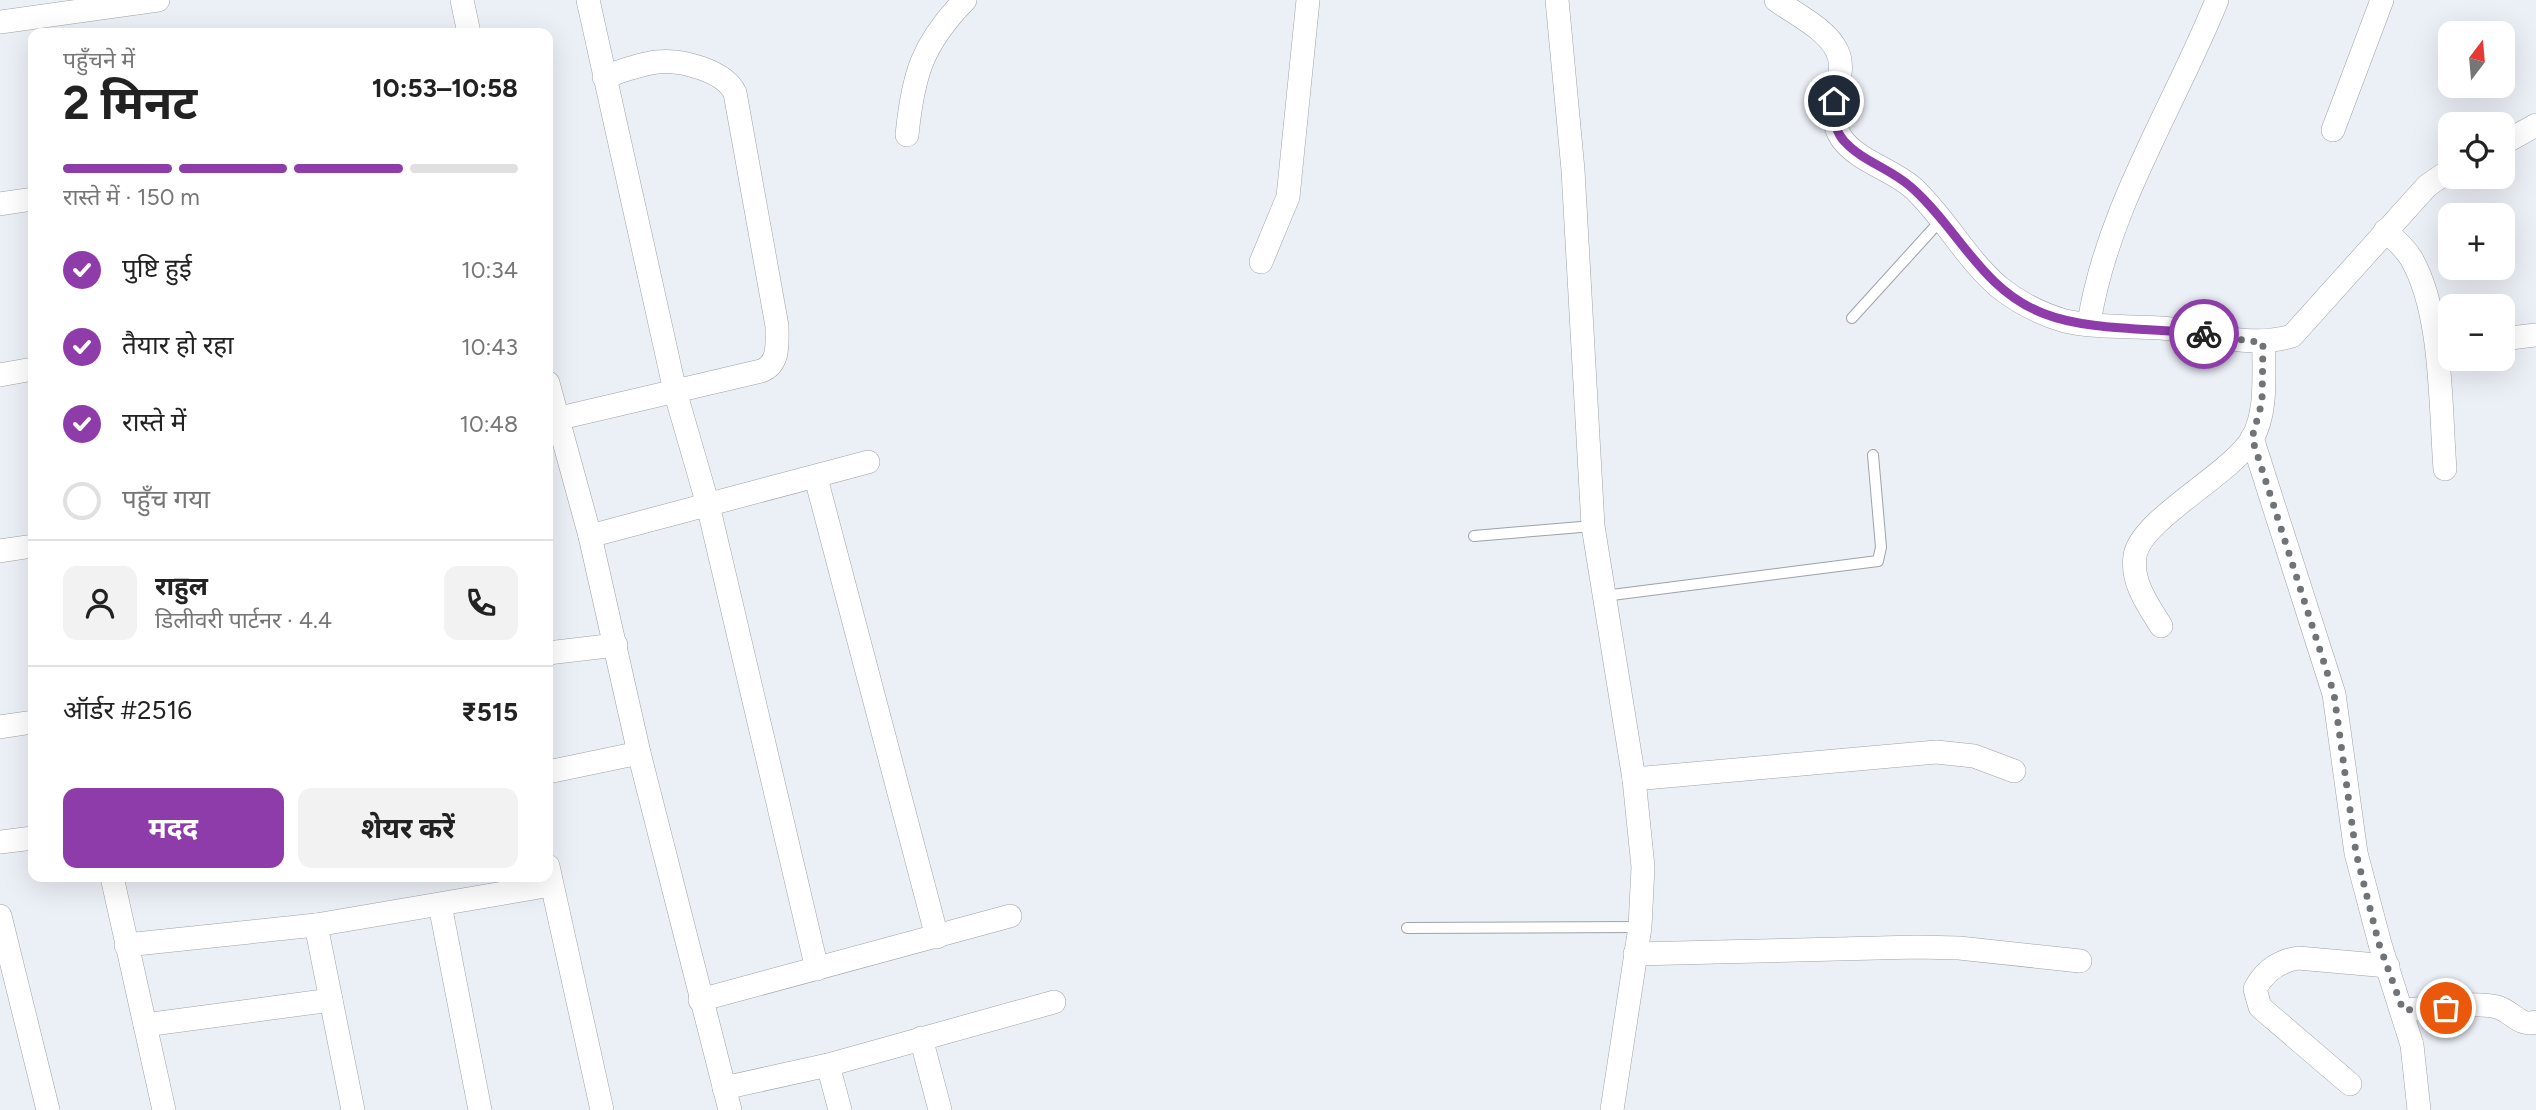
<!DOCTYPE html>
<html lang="hi">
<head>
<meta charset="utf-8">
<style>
  :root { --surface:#fff; --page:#f2f2f2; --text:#222; --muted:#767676; --line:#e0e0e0; --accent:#8f3cab }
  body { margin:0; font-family:Figtree,"Noto Sans Devanagari",sans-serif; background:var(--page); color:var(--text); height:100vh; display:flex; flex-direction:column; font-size:26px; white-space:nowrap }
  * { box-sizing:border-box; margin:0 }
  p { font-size:23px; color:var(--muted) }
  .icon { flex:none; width:38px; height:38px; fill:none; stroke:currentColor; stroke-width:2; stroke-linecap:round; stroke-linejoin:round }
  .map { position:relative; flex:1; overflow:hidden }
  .drawer { position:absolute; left:28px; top:28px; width:525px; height:854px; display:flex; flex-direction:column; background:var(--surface); border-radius:14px; box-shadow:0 7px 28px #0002 }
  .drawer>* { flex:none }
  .needle { width:46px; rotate:16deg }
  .controls { position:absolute; left:2438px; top:21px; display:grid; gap:14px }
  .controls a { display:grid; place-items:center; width:77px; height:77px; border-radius:14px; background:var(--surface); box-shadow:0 7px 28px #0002; font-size:35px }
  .pin { position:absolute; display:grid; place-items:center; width:60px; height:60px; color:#fff; margin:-30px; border:4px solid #fff; border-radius:50%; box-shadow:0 2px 7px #0007 }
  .courier { position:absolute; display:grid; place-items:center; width:70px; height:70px; margin:-35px; border:5px solid #8f3cab; border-radius:50%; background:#fff; color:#222; box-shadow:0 2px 9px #0007 }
  .summary em { font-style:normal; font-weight:700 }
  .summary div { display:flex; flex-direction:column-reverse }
  .summary { display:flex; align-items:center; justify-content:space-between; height:119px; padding:0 35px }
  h1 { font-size:46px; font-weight:700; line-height:52px }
  .bar { display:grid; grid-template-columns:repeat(4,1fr); gap:10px 7px; align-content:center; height:84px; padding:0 35px }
  .bar i { height:9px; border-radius:5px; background:var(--line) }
  .bar .current { background:var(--accent) }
  .bar p { grid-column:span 4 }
  .line { display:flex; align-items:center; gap:18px; padding:0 35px; border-top:2px solid var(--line) }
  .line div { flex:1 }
  .round { display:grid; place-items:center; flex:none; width:74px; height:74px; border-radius:14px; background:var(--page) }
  ol { padding:0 35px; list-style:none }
  li { display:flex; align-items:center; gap:21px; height:77px }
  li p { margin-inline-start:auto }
  li .icon { padding:7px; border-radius:50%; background:var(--accent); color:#fff; stroke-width:4 }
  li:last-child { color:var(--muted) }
  li i { width:38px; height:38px; border:4px solid var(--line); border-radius:50% }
  .primary-button { display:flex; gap:14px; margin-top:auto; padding:14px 35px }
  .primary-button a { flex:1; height:80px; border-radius:14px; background:var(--accent); color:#fff; font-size:28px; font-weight:700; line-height:80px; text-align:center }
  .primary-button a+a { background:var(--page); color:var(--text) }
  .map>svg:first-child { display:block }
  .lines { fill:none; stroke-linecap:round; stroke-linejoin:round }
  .service-casing { stroke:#9ea2a8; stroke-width:12 }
  .minor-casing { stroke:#9ea2a8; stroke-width:24 }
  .service { stroke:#fff; stroke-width:10 }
  .minor { stroke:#fff; stroke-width:23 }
  .done { stroke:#717477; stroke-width:7; stroke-dasharray:0 12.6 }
  .route { stroke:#8f3cab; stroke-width:9 }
</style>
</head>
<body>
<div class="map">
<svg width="2536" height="1110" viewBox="0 0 2536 1110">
  <rect width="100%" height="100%" fill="#ebeff6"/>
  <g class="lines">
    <defs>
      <g id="service">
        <polyline points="1852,318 1941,220"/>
        <polyline points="1474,536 1593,526"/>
        <polyline points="1604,596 1878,561 1881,547 1873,455"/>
        <polyline points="1407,928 1640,927"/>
      </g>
      <g id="minor">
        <polyline points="462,0 469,33"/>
        <polyline points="588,0 675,391 708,505 817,969"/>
        <polyline points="1557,0 1573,170 1593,526 1634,779 1643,867 1640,927 1612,1110"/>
        <path d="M1776 0C1795 14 1827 29 1837 51 1850 77 1821 109 1842 139 1857 160 1892 170 1912 187 1945 217 1965 258 1999 287 2019 303 2041 314 2065 321 2095 328 2130 326 2161 328 2206 332 2247 349 2292 336L2427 186 2450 170"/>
        <polyline points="0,22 158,0"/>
        <polyline points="2333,130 2382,0"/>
        <path d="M907 135C913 75 922 44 965 0"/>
        <polyline points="2502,144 2536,125"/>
        <polyline points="0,204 33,199"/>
        <path d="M2385 231C2395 239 2404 247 2411 258 2443 313 2440 407 2445 469"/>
        <polyline points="1261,262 1288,197 1308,0"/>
        <path d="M2089 323C2107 208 2174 107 2217 0"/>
        <polyline points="2502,339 2536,335"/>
        <polyline points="0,375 33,369"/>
        <polyline points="548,383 590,536 639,753 730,1110"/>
        <path d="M556 419 761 371C780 364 777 343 777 326L735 93C725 71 681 59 657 62 639 64 622 71 604 77"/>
        <polyline points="2252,438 2334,694 2356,853 2380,944 2412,1045 2419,1110"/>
        <polyline points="816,478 937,937"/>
        <polyline points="590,536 868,462"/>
        <polyline points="0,551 33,546"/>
        <path d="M2161 626C2148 605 2131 582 2135 556 2140 520 2230 475 2252 439 2268 411 2263 373 2264 343"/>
        <polyline points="548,653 616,645"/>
        <polyline points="0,727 33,722"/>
        <polyline points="548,772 639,753"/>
        <polyline points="1634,779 1936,752 1974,756 2014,771"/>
        <polyline points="0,842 33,838"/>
        <polyline points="548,866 602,1110"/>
        <polyline points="112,877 164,1110"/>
        <polyline points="440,905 480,1110"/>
        <polyline points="0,916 48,1110"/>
        <polyline points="316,925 353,1110"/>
        <polyline points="126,945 316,925 551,885"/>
        <polyline points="1635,954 1917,947 1959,948 2080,961"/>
        <polyline points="700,1000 1010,916"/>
        <path d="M2403 1010C2429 1009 2473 1001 2497 1007 2512 1011 2519 1027 2536 1022"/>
        <polyline points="145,1025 331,1000"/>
        <polyline points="921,1038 940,1110"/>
        <polyline points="828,1065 840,1110"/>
        <path d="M2350 1084 2260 1007 2255 989C2264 972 2279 961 2298 958L2388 966"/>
        <polyline points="724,1088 828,1065 1054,1002"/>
      </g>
    </defs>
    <use href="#service" class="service-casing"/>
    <use href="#minor" class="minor-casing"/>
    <use href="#service" class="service"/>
    <use href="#minor" class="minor"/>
  </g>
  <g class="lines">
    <polyline class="done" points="2204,334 2263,343 2262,402 2252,438 2334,694 2356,853 2379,944 2403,1010 2446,1008"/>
    <path class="route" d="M1834 101C1833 115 1835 131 1844 141 1862 161 1891 169 1911 187 1958 228 1982 291 2045 314 2088 331 2156 328 2204 334"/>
  </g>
</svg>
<div class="controls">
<a><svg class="needle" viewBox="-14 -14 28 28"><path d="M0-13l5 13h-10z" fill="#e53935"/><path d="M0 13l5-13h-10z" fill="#767676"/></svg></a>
<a><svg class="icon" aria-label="locate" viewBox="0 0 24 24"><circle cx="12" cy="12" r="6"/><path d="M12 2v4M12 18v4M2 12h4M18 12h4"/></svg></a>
<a>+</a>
<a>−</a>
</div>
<div class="pin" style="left:2446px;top:1008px;background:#ea580c"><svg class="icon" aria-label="bag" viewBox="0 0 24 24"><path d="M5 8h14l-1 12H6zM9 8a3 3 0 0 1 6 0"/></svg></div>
<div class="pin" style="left:1834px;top:101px;background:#1f2937"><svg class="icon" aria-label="home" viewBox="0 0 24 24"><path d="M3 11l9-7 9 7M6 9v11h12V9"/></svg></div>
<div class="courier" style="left:2204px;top:334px"><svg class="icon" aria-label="bike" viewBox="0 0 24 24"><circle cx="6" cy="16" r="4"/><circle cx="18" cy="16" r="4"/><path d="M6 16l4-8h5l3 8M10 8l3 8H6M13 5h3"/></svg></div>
<section class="drawer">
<div class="summary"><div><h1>2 मिनट</h1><p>पहुँचने में</p></div><em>10:53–10:58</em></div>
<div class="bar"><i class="current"></i><i class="current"></i><i class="current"></i><i></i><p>रास्ते में · 150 m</p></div>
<ol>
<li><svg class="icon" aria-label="check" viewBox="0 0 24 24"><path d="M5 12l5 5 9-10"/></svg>पुष्टि हुई<p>10:34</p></li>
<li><svg class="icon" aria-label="check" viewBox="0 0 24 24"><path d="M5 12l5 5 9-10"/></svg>तैयार हो रहा<p>10:43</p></li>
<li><svg class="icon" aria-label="check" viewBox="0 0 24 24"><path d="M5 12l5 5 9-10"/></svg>रास्ते में<p>10:48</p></li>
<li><i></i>पहुँच गया</li>
</ol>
<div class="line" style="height:126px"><a class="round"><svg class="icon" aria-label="person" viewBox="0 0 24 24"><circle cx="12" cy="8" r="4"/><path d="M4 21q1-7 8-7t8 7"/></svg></a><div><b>राहुल</b><p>डिलीवरी पार्टनर · 4.4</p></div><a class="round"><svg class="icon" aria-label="phone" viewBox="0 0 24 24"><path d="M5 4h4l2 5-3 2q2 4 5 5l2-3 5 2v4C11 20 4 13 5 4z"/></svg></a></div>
<div class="line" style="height:91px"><div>ऑर्डर #2516</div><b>₹515</b></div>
<div class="primary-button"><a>मदद</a><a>शेयर करें</a></div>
</section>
</div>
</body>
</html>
